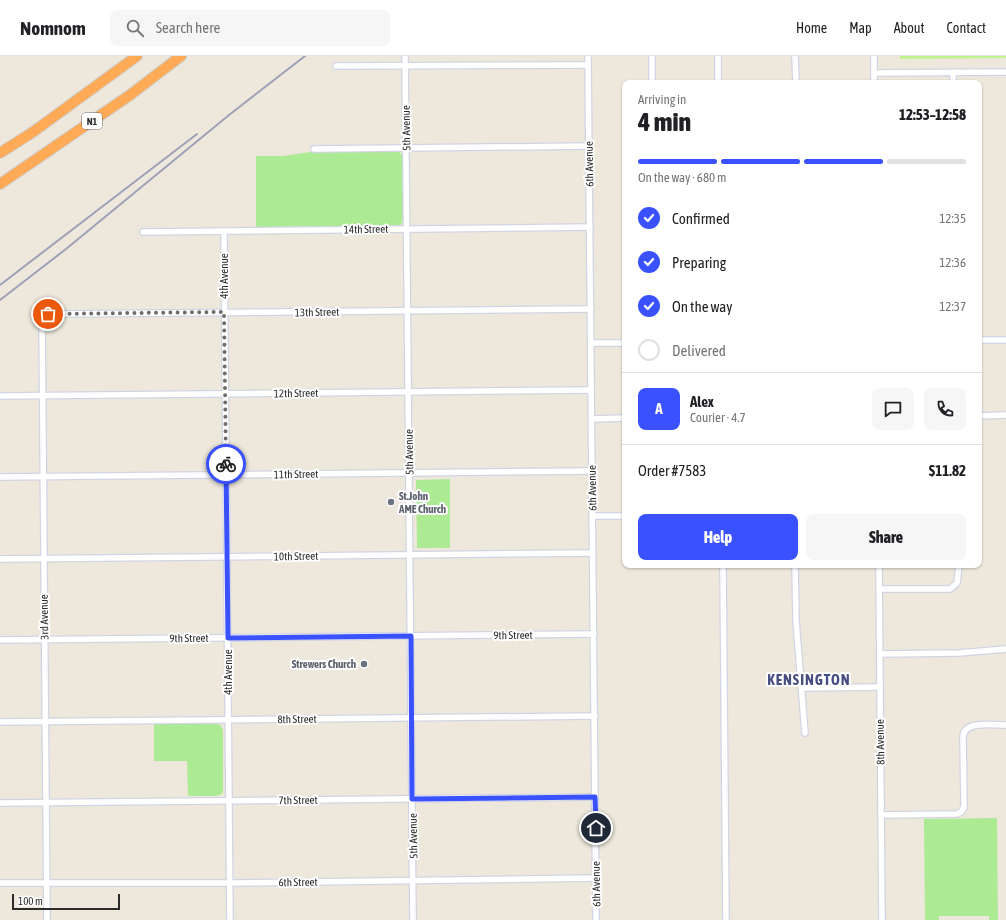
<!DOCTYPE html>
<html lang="en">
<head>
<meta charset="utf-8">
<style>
  :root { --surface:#fff; --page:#f6f6f6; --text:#202124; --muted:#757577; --line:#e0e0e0; --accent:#3951ff }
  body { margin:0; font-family:"Asap Condensed",sans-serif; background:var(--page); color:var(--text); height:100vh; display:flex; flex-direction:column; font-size:15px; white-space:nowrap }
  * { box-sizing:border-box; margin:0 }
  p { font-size:13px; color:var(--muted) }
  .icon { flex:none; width:22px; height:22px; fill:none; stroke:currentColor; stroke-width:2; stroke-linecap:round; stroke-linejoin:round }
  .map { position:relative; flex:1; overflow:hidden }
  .side { position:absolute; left:622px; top:24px; width:360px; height:488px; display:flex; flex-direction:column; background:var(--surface); border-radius:8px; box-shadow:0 1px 3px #0004 }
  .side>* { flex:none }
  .scale { position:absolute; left:12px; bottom:10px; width:108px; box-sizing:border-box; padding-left:4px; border:2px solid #2b2b2b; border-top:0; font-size:11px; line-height:14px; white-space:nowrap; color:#2b2b2b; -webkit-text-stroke:3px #fff; paint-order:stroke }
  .pin { position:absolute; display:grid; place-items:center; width:34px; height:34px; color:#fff; margin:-17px; border:2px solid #fff; border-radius:50%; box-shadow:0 1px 4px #0007 }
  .courier { position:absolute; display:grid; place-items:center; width:40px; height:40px; margin:-20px; border:3px solid #3951ff; border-radius:50%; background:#fff; color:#222; box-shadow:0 1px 5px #0007 }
  .headline em { font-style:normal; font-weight:800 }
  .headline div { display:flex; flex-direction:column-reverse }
  .headline { display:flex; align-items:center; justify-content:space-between; height:68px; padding:0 16px }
  h1 { font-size:26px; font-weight:800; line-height:30px }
  .bar { display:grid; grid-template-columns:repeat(4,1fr); gap:6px 4px; align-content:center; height:48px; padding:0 16px }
  .bar i { height:5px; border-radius:3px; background:var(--line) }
  .bar .active { background:var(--accent) }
  .bar p { grid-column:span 4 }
  .line { display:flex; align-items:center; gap:10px; padding:0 16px; border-top:1px solid var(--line) }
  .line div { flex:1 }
  .round { display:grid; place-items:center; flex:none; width:42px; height:42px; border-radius:8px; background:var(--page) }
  ol { padding:0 16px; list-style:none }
  li { display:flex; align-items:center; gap:12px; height:44px }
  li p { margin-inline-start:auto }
  li .icon { padding:4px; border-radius:50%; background:var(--accent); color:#fff; stroke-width:4 }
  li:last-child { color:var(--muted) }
  li i { width:22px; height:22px; border:2px solid var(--line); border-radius:50% }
  .button { display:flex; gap:8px; margin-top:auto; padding:8px 16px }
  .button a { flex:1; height:46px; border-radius:8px; background:var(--accent); color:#fff; font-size:16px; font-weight:800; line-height:46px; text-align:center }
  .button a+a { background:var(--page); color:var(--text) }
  header { display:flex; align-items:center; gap:24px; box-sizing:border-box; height:56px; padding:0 20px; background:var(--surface); border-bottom:1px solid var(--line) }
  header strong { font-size:19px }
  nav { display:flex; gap:22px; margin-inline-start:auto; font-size:14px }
  .search { width:280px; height:36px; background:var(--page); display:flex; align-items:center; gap:10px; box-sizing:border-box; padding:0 14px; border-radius:8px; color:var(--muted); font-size:15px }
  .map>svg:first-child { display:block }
  .green { fill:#acea94 }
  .pitch { fill:#c2f28f }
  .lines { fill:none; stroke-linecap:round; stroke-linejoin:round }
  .minor-casing { stroke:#d1d4e5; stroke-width:8 }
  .motorway-casing { stroke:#ccc; stroke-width:12 }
  .minor { stroke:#fff; stroke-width:5.5 }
  .motorway { stroke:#ffaa57; stroke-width:10 }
  .rail { stroke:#9ea0b7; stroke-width:2 }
  .done { stroke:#6f6d69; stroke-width:4; stroke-dasharray:0 7.2 }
  .route { stroke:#3951ff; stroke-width:5 }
  .worship-dot { fill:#6b7280; stroke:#fff; stroke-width:1.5 }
  .labels { text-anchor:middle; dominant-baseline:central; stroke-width:4; stroke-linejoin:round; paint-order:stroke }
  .shield { fill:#fff; stroke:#6b6b6b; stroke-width:1 }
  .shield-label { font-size:10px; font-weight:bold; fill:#2b2b2b }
  .street-label { font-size:11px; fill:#2b2b2b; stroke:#fff }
  .worship-label { font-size:11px; font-weight:bold; fill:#5b616d; stroke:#fff; text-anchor:start }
  .district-label { font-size:15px; font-weight:bold; letter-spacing:1px; fill:#474e81; stroke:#fff }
</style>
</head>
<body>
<header>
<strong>Nomnom</strong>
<div class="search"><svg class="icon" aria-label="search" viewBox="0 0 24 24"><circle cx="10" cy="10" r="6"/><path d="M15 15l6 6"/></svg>Search here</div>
<nav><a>Home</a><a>Map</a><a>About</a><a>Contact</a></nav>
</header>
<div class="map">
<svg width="1006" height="864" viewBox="0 0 1006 864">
  <rect width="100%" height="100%" fill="#eee8dc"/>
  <g class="green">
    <polygon points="395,95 401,97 403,103 403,164 401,169 256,171 256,100 283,100 311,96"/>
    <polygon points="450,423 450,492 417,492 416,424"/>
    <polygon points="216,667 221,670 223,674 223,737 217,740 188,740 187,705 154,705 154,668"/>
    <polygon points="997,762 998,864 989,864 989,860 939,860 939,864 925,864 924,763"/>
  </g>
  <polygon class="pitch" points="900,0 1006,0 1006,2 900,3"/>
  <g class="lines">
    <defs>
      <g id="minor">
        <polyline points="405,0 413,864"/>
        <polyline points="588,0 596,864"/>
        <polyline points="652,0 652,27"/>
        <polyline points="718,0 718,27"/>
        <polyline points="795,0 796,27"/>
        <polyline points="874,0 874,27"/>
        <polyline points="336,10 588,9"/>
        <polyline points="953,16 953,27"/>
        <polyline points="874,17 1006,16"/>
        <polyline points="314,93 589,90"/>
        <polyline points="224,175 230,864"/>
        <polyline points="143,176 590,171"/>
        <polyline points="979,284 1006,284"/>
        <polyline points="591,287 625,287"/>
        <polyline points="0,340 591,334"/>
        <polyline points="979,360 1006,359"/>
        <polyline points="592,363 625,362"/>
        <polyline points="0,421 592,415"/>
        <polyline points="593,460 625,460"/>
        <polyline points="0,503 593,497"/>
        <polyline points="723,509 726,864"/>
        <polyline points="795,509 796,565 805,677"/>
        <polyline points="879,509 882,864"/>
        <polyline points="879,533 950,533 957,527 959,509"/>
        <polyline points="0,584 594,578"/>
        <polyline points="880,598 959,597 1006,593"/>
        <polyline points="802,632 880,631"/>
        <polyline points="0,666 595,660"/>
        <polyline points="0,747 595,741"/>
        <path d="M881 759 957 758 961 756 964 751 963 681C964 664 993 669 1006 669"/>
        <polyline points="0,827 230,827 596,822"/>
        <polyline points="47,864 42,261 44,259 57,258 591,253"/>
      </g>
      <g id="motorway">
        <polyline points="0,97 33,76 137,0"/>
        <polyline points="0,128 130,39 181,0"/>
      </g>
    </defs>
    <use href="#minor" class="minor-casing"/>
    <use href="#motorway" class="motorway-casing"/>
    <use href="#minor" class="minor"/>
    <use href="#motorway" class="motorway"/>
    <g class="rail">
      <polyline points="0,229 197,78"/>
      <polyline points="0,244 66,193 229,59 305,0"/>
    </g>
  </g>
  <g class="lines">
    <polyline class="done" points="48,258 224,256 226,408"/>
    <polyline class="route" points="226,408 228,582 411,580 412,743 595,741 596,772"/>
  </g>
  <g class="worship-dot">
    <circle cx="391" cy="446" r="4"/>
    <circle cx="364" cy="608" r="4"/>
  </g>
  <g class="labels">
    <rect class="shield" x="82" y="57" width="20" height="16" rx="3"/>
    <g class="shield-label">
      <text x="92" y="65">N1</text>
    </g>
    <g class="street-label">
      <text transform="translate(406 72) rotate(-91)">5th Avenue</text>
      <text transform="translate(589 108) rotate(-91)">6th Avenue</text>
      <text transform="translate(366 173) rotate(-1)">14th Street</text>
      <text transform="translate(224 220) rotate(-90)">4th Avenue</text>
      <text transform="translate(317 256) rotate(-1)">13th Street</text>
      <text transform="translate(296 337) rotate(-1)">12th Street</text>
      <text transform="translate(409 396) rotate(-91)">5th Avenue</text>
      <text transform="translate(296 418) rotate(-1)">11th Street</text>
      <text transform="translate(592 432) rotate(-91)">6th Avenue</text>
      <text transform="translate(296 500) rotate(-1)">10th Street</text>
      <text transform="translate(44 561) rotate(-91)">3rd Avenue</text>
      <text transform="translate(513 579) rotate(-1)">9th Street</text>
      <text transform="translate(189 582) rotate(-1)">9th Street</text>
      <text transform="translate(228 616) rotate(-90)">4th Avenue</text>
      <text transform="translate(297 663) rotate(-1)">8th Street</text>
      <text transform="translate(880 686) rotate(-91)">8th Avenue</text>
      <text transform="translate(298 744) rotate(-1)">7th Street</text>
      <text transform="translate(413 780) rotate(-91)">5th Avenue</text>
      <text transform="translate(298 826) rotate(-1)">6th Street</text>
      <text transform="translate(596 828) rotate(-91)">6th Avenue</text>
    </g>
    <g class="worship-label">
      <text x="399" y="440">St.John<tspan x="399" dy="13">AME Church</tspan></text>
      <text x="356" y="608" text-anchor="end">Strewers Church</text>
    </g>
    <g class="district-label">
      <text x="809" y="623">KENSINGTON</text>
    </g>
  </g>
</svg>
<div class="scale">100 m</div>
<div class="pin" style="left:48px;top:258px;background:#ea580c"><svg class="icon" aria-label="bag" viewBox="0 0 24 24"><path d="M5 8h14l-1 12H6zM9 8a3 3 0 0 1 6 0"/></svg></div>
<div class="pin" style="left:596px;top:772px;background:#1f2937"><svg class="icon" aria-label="home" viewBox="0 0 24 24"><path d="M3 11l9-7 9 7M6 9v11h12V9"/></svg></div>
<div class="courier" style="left:226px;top:408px"><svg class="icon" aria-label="bike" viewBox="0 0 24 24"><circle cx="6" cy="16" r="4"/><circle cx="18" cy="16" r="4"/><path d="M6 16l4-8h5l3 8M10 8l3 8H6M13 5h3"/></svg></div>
<section class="side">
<div class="headline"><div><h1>4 min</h1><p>Arriving in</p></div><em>12:53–12:58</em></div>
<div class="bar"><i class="active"></i><i class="active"></i><i class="active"></i><i></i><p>On the way · 680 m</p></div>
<ol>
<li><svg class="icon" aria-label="check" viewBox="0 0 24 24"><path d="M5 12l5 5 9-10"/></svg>Confirmed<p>12:35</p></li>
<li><svg class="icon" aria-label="check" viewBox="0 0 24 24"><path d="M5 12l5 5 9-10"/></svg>Preparing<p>12:36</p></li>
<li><svg class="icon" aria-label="check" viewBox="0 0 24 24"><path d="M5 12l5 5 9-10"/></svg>On the way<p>12:37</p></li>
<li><i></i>Delivered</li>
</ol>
<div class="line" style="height:72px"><b class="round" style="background:var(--accent);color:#fff">A</b><div><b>Alex</b><p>Courier · 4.7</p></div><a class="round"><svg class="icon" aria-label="chat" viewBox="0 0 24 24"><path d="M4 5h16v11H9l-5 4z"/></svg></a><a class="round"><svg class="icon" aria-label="phone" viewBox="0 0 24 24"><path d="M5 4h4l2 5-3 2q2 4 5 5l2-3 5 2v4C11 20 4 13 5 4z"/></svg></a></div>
<div class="line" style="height:52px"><div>Order #7583</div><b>$11.82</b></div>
<div class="button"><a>Help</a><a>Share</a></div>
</section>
</div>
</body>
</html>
